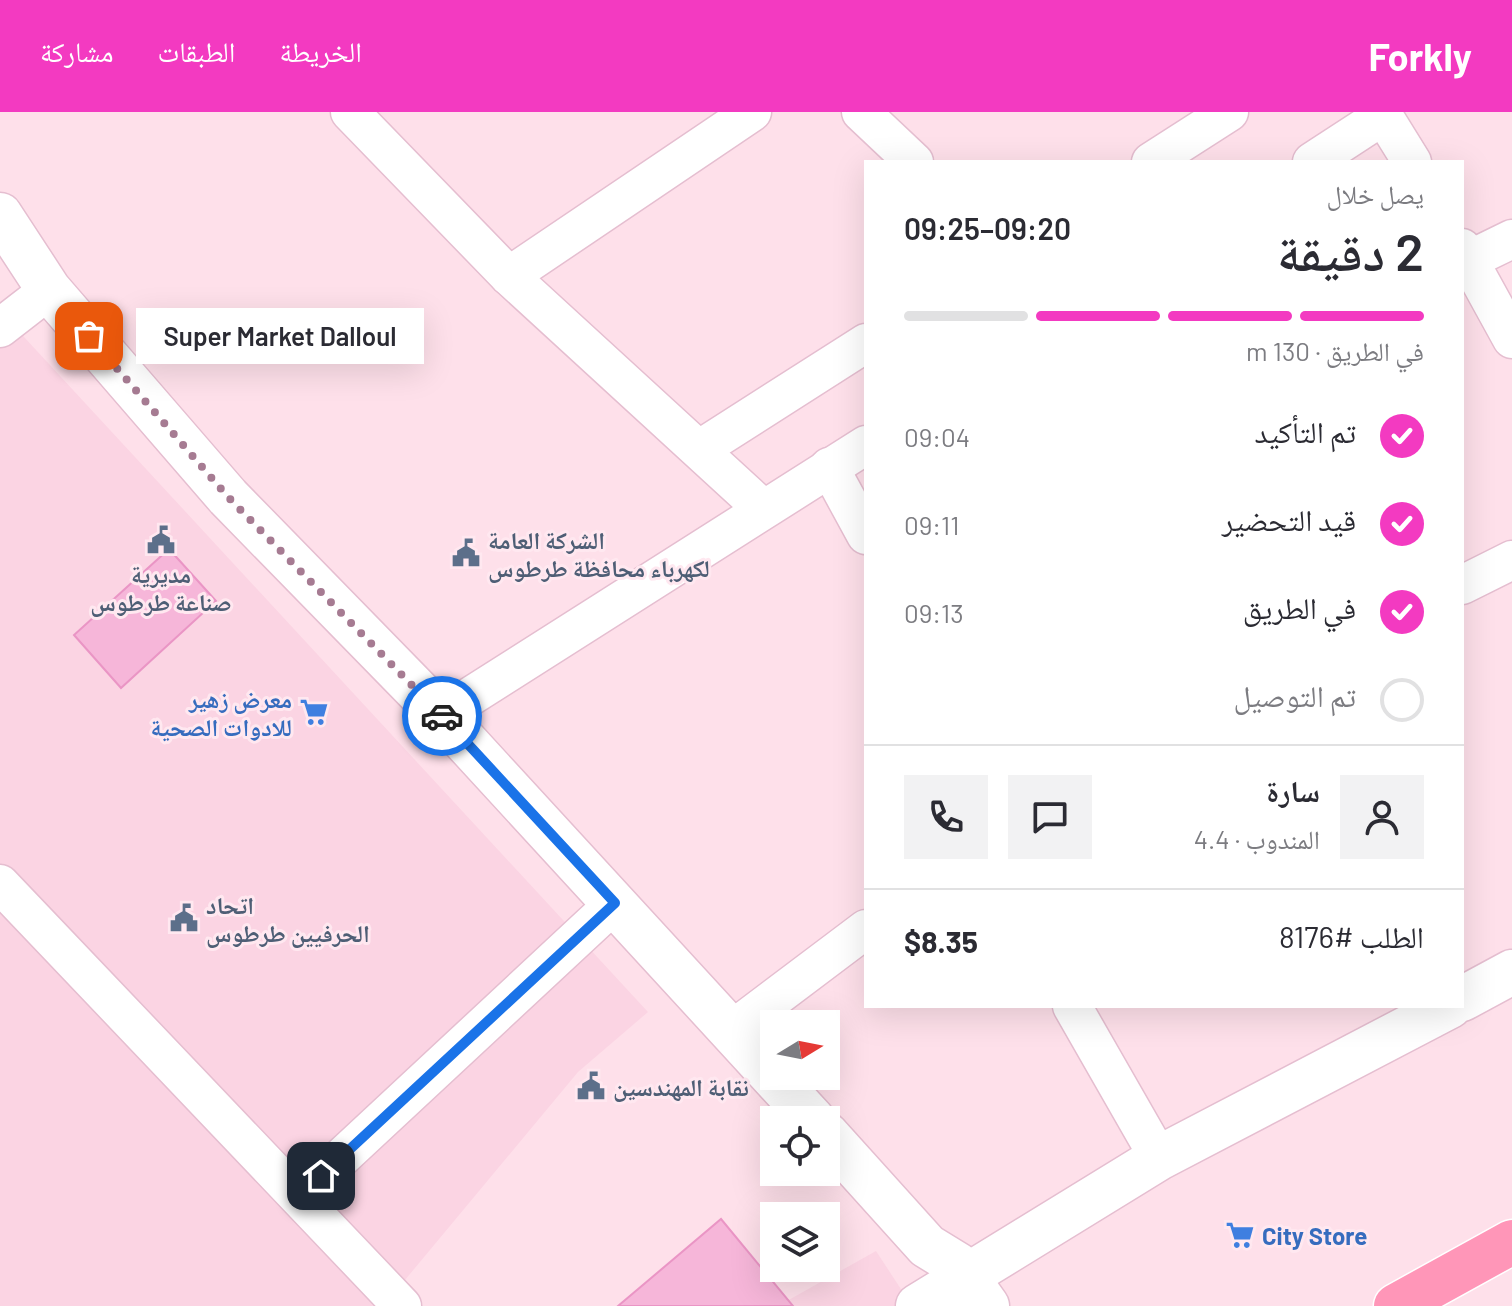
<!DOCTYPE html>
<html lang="ar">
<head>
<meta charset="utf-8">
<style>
  :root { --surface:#fff; --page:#f2f2f3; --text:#2b2b33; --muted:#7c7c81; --line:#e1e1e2; --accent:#f33ac1 }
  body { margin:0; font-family:Barlow,"Noto Naskh Arabic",sans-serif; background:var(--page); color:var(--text); direction:rtl; height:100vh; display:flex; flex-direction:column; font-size:30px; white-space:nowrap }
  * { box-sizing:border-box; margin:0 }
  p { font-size:26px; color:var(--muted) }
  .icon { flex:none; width:44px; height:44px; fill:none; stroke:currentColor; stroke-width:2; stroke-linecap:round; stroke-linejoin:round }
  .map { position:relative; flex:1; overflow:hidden; direction:ltr }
  .details { position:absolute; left:864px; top:48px; width:600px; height:848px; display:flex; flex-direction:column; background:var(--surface); border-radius:0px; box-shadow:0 8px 32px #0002; direction:rtl }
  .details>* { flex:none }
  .needle { width:52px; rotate:80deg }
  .controls { position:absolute; left:760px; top:898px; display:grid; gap:16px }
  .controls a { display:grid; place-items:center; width:80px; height:80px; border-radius:0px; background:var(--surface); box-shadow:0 8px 32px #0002; font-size:40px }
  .pin { position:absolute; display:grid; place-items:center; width:68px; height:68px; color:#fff; margin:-34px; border-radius:16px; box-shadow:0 4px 12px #0006 }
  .courier { position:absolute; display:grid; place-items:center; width:80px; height:80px; margin:-40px; border:6px solid #1a73e8; border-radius:50%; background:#fff; color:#222; box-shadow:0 2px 10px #0007 }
  .bubble { position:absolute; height:56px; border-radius:0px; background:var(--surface); box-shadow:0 8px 32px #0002; font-size:26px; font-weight:600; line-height:56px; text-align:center; direction:rtl }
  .head em { font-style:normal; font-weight:600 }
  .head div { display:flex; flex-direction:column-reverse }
  .head { display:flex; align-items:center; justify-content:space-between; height:136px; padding:0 40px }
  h1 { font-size:52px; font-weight:600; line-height:60px }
  .bar { display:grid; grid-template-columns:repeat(4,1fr); gap:12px 8px; align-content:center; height:96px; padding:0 40px }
  .bar i { height:10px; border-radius:6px; background:var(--line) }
  .bar .on { background:var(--accent) }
  .bar p { grid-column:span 4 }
  .line { display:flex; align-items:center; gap:20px; padding:0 40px; border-top:2px solid var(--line) }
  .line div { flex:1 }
  .round { display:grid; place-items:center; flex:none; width:84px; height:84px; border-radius:0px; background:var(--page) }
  ol { padding:0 40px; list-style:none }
  li { display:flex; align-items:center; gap:24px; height:88px }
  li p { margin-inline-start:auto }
  li .icon { padding:8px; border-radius:50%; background:var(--accent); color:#fff; stroke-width:4 }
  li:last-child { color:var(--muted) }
  li i { width:44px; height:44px; border:4px solid var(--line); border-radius:50% }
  header { display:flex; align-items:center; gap:48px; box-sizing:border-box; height:112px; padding:0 40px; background:var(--accent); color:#fff }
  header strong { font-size:38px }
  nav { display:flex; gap:44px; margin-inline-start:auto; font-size:28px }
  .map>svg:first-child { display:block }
  .residential { fill:#fbd4e3 }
  .building { fill:#f6b6d9; stroke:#ea95c5; stroke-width:2 }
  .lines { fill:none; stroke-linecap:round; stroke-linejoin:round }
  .minor-casing { stroke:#e5bed0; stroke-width:41 }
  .tertiary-casing { stroke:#e5bed0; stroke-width:47 }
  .primary-casing { stroke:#fff; stroke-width:47 }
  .minor { stroke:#fff; stroke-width:38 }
  .tertiary { stroke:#fff; stroke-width:44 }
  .primary { stroke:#ff96b8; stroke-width:44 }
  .done { stroke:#a67b92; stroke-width:8; stroke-dasharray:0 14.4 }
  .route { stroke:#1a73e8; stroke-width:10 }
  .labels { text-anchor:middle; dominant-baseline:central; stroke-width:6; stroke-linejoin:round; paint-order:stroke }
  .service-label { font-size:24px; font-weight:bold; fill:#4e5e75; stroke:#ffe8f0; text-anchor:start }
  .shop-label { font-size:24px; font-weight:bold; fill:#366cbe; stroke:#ffe8f0; text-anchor:end }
</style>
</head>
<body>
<header>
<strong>Forkly</strong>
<nav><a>الخريطة</a><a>الطبقات</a><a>مشاركة</a></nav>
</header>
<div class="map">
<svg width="1512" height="1194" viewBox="0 0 1512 1194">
  <rect width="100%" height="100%" fill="#fee0ea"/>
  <g class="residential">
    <polygon points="0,199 648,900 578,960 400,1174 412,1194 0,1194"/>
    <polygon points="876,1139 912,1194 778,1194"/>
  </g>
  <g class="building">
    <polygon points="169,437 216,489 121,576 74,523"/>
    <polygon points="721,1107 793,1194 618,1194"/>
  </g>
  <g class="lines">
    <defs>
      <g id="minor">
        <polyline points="350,0 509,164 762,396"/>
        <polyline points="861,0 914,50"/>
        <polyline points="1381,0 1412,50"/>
        <polyline points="1151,50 1229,0"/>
        <polyline points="1312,50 1384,3"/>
        <polyline points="1462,136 1512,227"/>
        <polyline points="1469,148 1512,127"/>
        <polyline points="509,164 752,0"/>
        <polyline points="0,216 49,178"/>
        <polyline points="700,337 866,231"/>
        <polyline points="829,355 866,423"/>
        <polyline points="1462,473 1512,448"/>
        <polyline points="441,603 866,333"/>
        <polyline points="0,772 402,1194"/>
        <polyline points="1072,894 1159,1046"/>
        <polyline points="732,918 866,817"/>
        <polyline points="299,1085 615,791"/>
      </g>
      <g id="tertiary">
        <polyline points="0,103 49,178 228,385 441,603 813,1008"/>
        <polyline points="1462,887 1512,860"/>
        <polyline points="826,1022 927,1134 958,1153 987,1194"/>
        <polyline points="918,1194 1159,1046 1450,894"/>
      </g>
      <polyline id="primary" points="1396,1194 1512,1130"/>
    </defs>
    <use href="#minor" class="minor-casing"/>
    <use href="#tertiary" class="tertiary-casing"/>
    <use href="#primary" class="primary-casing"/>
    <use href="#minor" class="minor"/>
    <use href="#tertiary" class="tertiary"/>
    <use href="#primary" class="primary"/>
  </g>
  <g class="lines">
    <polyline class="done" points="89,224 228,385 442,604"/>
    <polyline class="route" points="321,1064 615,791 442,604"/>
  </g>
  <defs>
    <symbol id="civic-bare" viewBox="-9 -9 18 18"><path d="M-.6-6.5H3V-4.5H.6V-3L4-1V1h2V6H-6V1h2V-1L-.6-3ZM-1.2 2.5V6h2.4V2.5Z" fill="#5c6f8a" stroke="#ffe8f0" stroke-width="2.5" paint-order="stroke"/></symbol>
    <symbol id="supermarket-bare" viewBox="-9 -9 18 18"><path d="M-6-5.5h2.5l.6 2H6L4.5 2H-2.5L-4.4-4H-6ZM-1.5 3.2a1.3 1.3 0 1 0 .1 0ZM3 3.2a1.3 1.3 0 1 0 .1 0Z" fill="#3f7fe0" stroke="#ffe8f0" stroke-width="2.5" paint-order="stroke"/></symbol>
  </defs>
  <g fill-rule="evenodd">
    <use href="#civic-bare" x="141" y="408" width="40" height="40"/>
    <use href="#civic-bare" x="446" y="421" width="40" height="40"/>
    <use href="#supermarket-bare" x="294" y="580" width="40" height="40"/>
    <use href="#civic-bare" x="164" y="786" width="40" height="40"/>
    <use href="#civic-bare" x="571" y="954" width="40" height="40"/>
    <use href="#supermarket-bare" x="1220" y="1103" width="40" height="40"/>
  </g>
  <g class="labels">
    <g class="service-label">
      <text x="488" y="427">الشركة العامة<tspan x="488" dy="28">لكهرباء محافظة طرطوس</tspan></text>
      <text x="161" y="461" text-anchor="middle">مديرية<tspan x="161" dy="28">صناعة طرطوس</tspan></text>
      <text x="206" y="792">اتحاد<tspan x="206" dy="28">الحرفيين طرطوس</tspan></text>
      <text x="613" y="974">نقابة المهندسين</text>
    </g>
    <g class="shop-label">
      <text x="292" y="586">معرض زهير<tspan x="292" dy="28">للادوات الصحية</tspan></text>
      <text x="1262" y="1123" text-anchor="start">City Store</text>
    </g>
  </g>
</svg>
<div class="controls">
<a><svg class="needle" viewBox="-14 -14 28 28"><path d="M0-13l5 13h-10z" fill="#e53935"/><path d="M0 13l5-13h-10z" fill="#7c7c81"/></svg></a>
<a><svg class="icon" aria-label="locate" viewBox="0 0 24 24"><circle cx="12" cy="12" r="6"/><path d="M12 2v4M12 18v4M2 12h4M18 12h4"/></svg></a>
<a><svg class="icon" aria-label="layers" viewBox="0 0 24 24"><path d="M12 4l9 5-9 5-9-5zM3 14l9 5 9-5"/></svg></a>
</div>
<div class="pin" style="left:89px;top:224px;background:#ea580c"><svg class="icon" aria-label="bag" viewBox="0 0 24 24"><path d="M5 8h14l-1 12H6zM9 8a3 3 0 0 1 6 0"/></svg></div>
<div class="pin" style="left:321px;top:1064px;background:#1f2937"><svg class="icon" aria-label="home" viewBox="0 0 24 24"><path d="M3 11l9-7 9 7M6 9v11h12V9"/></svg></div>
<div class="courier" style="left:442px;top:604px"><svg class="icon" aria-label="car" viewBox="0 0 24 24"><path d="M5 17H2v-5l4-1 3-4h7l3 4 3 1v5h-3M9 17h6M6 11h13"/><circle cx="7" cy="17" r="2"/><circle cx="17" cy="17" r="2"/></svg></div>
<div class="bubble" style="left:136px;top:196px;width:288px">Super Market Dalloul</div>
<section class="details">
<div class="head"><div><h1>2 دقيقة</h1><p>يصل خلال</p></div><em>09:20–09:25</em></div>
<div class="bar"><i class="on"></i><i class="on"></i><i class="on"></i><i></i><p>في الطريق · 130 m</p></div>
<ol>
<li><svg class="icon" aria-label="check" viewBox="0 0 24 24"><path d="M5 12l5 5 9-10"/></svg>تم التأكيد<p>09:04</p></li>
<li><svg class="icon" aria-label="check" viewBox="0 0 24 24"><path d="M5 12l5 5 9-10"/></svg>قيد التحضير<p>09:11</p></li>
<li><svg class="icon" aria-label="check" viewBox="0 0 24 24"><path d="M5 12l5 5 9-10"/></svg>في الطريق<p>09:13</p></li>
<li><i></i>تم التوصيل</li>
</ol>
<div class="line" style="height:144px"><a class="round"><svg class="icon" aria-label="person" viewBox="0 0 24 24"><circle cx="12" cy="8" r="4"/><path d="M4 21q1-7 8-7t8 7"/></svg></a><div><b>سارة</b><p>المندوب · 4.4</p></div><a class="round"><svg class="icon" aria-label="chat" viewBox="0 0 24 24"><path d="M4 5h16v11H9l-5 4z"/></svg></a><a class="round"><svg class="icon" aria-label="phone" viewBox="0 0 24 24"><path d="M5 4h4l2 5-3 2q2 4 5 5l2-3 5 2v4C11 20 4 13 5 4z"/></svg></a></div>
<div class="line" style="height:104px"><div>الطلب #8176</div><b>$8.35</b></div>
</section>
</div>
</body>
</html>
